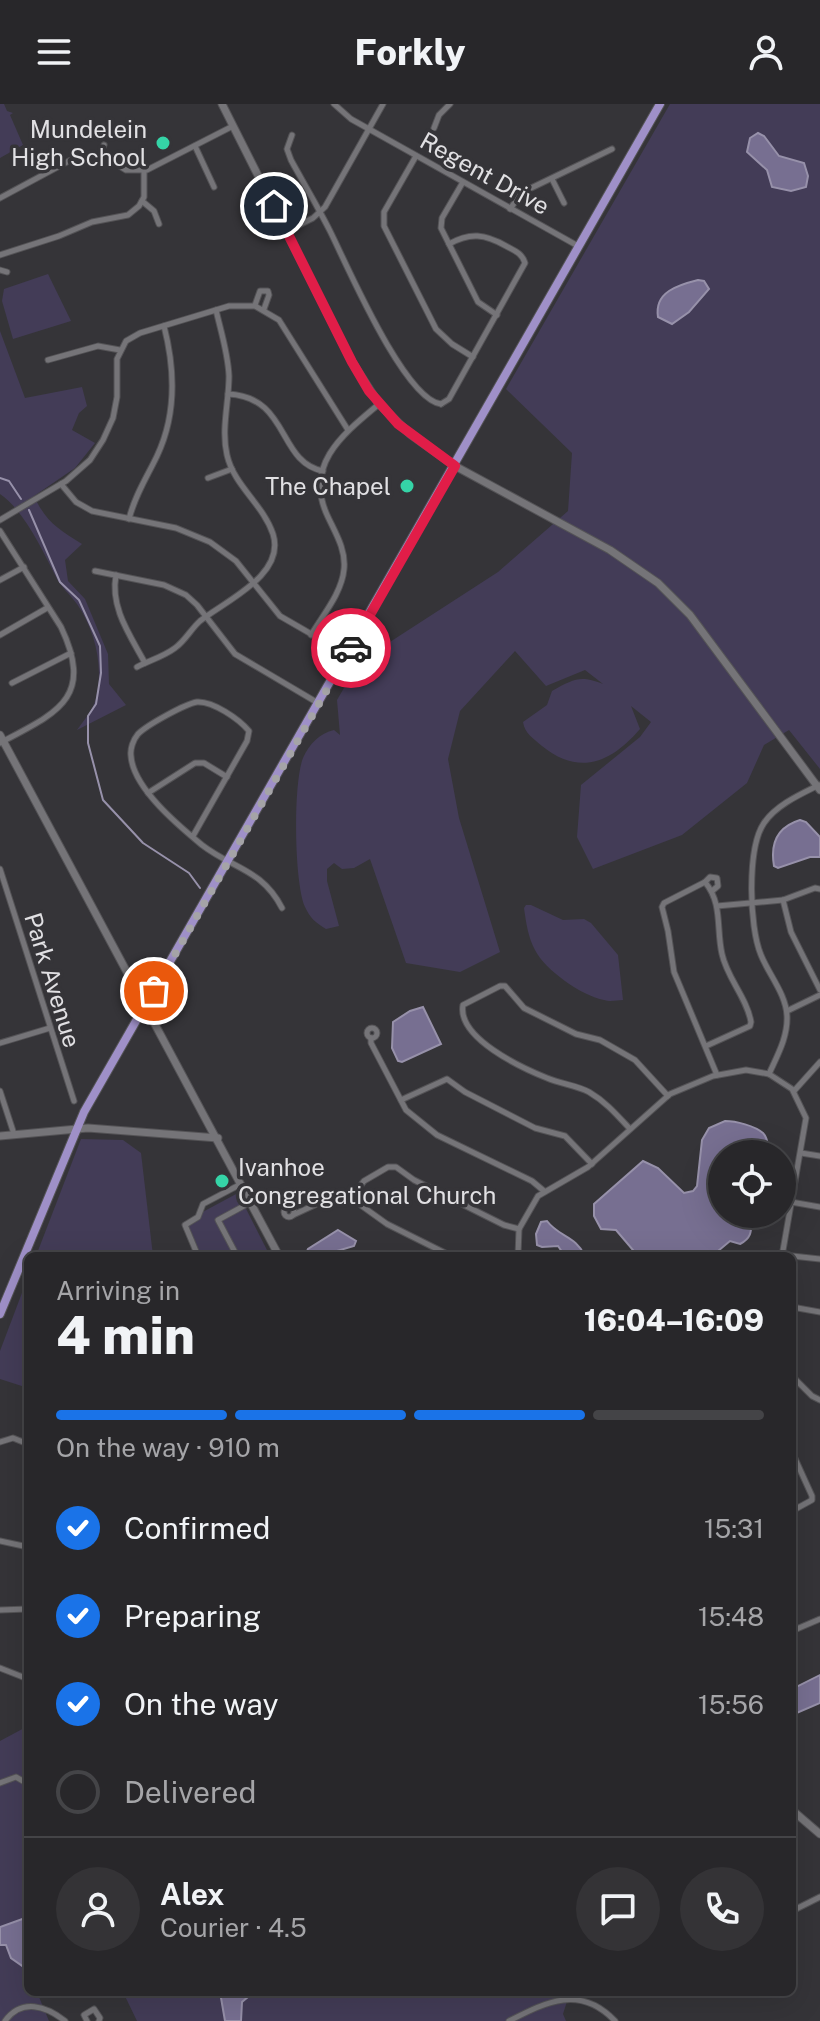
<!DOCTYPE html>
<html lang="en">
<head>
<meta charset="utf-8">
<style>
  :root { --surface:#28272a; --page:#343336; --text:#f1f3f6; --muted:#a5a5a8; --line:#444447; --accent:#1a73e8 }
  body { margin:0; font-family:"Public Sans",sans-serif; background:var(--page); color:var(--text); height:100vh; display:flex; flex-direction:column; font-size:30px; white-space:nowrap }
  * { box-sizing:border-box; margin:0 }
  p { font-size:26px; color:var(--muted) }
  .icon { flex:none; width:44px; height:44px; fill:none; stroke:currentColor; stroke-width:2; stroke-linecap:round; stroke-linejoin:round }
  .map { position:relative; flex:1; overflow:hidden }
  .panel { position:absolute; left:24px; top:1148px; width:772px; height:744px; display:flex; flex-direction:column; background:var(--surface); border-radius:12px; box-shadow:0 8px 32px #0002,0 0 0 2px var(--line) }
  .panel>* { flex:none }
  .tools { position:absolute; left:708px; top:1036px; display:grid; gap:16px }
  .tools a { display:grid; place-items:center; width:88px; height:88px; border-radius:50%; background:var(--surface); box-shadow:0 8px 32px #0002,0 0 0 2px var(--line); font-size:40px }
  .pin { position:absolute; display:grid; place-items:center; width:68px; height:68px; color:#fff; margin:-34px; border:4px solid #fff; border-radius:50%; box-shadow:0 2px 8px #0007 }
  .courier { position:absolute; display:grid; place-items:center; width:80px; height:80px; margin:-40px; border:6px solid #e11d48; border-radius:50%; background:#fff; color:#222; box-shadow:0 2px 10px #0007 }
  .head em { font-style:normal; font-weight:800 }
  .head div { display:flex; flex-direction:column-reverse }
  .head { display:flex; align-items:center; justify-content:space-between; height:136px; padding:0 32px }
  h1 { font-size:52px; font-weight:800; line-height:60px }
  .bar { display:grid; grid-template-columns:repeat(4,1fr); gap:12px 8px; align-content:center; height:96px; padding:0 32px }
  .bar i { height:10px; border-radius:6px; background:var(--line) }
  .bar .current { background:var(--accent) }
  .bar p { grid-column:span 4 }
  .line { display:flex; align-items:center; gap:20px; padding:0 32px; border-top:2px solid var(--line) }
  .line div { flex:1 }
  .round { display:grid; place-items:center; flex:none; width:84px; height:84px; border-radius:42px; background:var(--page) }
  ol { padding:0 32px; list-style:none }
  li { display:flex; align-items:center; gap:24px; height:88px }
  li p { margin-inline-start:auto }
  li .icon { padding:8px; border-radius:50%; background:var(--accent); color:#fff; stroke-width:4 }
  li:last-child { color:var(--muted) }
  li i { width:44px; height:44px; border:4px solid var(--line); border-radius:50% }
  header { display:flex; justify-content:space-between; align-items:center; height:104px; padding:0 32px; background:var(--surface); font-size:36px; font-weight:800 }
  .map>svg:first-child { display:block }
  .green { fill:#433c57 }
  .water { fill:#776f91; stroke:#9791aa; stroke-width:2 }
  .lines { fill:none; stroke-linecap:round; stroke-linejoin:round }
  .stream { stroke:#9791aa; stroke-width:2 }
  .street-casing { stroke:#545356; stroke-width:7 }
  .secondary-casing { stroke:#545356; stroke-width:9 }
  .primary-casing { stroke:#545356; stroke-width:10 }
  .street { stroke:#757478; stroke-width:5 }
  .secondary { stroke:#757478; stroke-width:7 }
  .primary { stroke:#9f90c8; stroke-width:8 }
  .done { stroke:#a5a4a7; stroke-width:8; stroke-dasharray:0 14.4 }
  .route { stroke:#e11d48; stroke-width:10 }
  .poi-dot { fill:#35d4a7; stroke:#353438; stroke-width:3 }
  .labels { text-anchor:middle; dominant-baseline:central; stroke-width:7; stroke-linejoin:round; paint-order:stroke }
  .poi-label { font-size:24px; fill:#e1e0e3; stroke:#353438; text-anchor:end }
  .street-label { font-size:24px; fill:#e1e0e3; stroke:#353438 }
</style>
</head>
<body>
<header><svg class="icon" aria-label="menu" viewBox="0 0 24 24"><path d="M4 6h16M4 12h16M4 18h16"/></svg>Forkly<svg class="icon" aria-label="person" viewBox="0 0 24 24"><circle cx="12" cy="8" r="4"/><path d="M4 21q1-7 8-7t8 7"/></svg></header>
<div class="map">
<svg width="820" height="1917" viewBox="0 0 820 1917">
  <rect width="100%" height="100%" fill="#353438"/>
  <g class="green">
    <polygon points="0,0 4,0 7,7 13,9 10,11 23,41 0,54"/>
    <path d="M670 0H820V665L789 626 764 641 747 679 682 731 593 765 577 733 581 681 640 633 651 618 631 602 640 625C611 659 579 672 542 642 533 634 525 630 523 618L547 601 552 587C574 575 580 571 603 580L585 566 546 582 515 547 460 607 448 655 459 714 500 848 460 868 406 859 370 755 354 764 342 765 334 759 327 765V777L339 822 326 825C316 819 310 814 305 803 294 778 293 679 303 654 309 640 320 629 334 626L340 631 337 596 359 558 498 468 568 407 572 349 506 285Z"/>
    <polygon points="48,170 71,217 13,235 2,197 4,185"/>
    <path d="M0 227 25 294 82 283 87 302 79 309 72 326 95 339 75 364 34 392C46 418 58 425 82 440L65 456 68 477 85 495 108 550 109 580 126 601 77 626C84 616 93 606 96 594 104 563 95 526 77 500 70 490 60 483 55 471 43 447 23 405 0 390Z"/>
    <path d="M526 801H531L563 816 584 815 591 819 618 851 623 896C617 896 610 898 604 896 582 892 545 866 535 846 528 833 526 818 524 804Z"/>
    <polygon points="81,1035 123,1036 141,1049 153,1152 36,1152"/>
    <polygon points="238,1089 270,1152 201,1152 184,1118"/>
    <polygon points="28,1173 28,1284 0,1275 0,1247"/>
    <polygon points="28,1622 28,1888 47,1888 39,1893 49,1917 0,1917 0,1637"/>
    <polygon points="123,1888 570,1888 563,1910 566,1917 137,1917"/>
  </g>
  <g class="water">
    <polygon points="758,29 764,32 779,52 804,59 808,72 806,83 791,87 772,83 767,66 747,48 750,34"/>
    <path d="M698 176 704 177 709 185 689 208 672 220 658 213C654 188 678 181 698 176Z"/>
    <path d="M800 716 806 718 820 733V753H810L778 764 774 762C770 739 777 723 800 716Z"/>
    <polygon points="423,903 441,940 402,958 398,957 392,944 393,918 410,907"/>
    <path d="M725 1017C736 1017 755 1022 763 1029 768 1034 768 1042 770 1049L722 1050V1110H752C750 1123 755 1132 740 1140L730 1137 712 1152H638L616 1126 601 1125 594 1112V1100L643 1057 658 1064 684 1089 693 1087 697 1082 702 1036 709 1024Z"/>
    <path d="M547 1117C559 1133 576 1132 585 1152H565L558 1142 542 1143 537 1141 536 1130 541 1118Z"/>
    <polygon points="338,1126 356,1137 354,1142 320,1152 305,1152 308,1145"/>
    <polygon points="820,1571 820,1599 792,1611 792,1585"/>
    <polygon points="28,1813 28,1866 11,1854 6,1841 0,1841 0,1823"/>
    <polygon points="220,1888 267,1888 248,1893 242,1898 241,1917 225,1917"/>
  </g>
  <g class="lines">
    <g class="stream">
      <polyline points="0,374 9,377 21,395"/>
      <polyline points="29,406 60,478 79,496 100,542 101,569 96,600 88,612 88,639 103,696 143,739 189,769 200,784"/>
    </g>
    <defs>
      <g id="street">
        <polyline points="334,0 351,15 578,142"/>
        <polyline points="434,24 439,11 450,0"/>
        <path d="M292 31 287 45 291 56C304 80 318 103 330 127 347 161 404 295 441 300"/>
        <polyline points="195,42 214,83"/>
        <polyline points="100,50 104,41"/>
        <polyline points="416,52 384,108 384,122 436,225 452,240 473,253"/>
        <polyline points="552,75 564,99"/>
        <polyline points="463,78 442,114 441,124 478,198 497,211"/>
        <polyline points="0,94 80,51 100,50 126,66 147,66 233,22"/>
        <polyline points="142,97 154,107 159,120"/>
        <polyline points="510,105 520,91 527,86 612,45"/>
        <polyline points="287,127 313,114 325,103 383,0"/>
        <polyline points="0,151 59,132 92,118 128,111 139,102 144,93 144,67"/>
        <polyline points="0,166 7,168"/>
        <polyline points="255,201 260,187 268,187 269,191 264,205"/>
        <polyline points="48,256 98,242 120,246"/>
        <path d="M228 290C290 293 277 358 323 367"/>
        <path d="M441 300 449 295 525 159C522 149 515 147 506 142 485 130 470 128 449 140"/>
        <polyline points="208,374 232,365"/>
        <polyline points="61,380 76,398 92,407 176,424 210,438 236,457 280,512 332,542"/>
        <path d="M129 415C135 391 147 373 157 352 177 310 175 265 164 222"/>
        <polyline points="0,416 66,377 90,356 103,336 113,314 117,293 117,255 126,237 140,229 229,202 255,202 279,216 348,326"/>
        <path d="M0 427 61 523C95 595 56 609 0 639"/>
        <polyline points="95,467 164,481 186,491 197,501 235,550 318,599"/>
        <path d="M116 471C110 504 130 531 145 559"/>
        <polyline points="0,476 24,463"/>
        <polyline points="0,531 47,504"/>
        <path d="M311 531C322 512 342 489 344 465 346 446 336 430 328 413 303 361 343 330 379 300"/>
        <path d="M137 563C150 556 163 553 175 544 185 537 191 525 200 517 225 497 286 471 273 430 263 400 234 382 227 351 221 325 229 298 229 272 228 249 221 228 216 206"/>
        <polyline points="12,579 71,549"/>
        <polyline points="148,689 195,659 204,659 227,673"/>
        <path d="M193 732 247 637 249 627C239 615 213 597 197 598 185 600 147 621 138 630 133 636 130 645 131 652 133 684 179 722 202 741 233 765 262 765 282 804"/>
        <polyline points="0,765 74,997"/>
        <polyline points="705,778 710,773 717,774 718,782 712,787"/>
        <polyline points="783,796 791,828 820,886"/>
        <polyline points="717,802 783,796 815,784 820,785"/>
        <polyline points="787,907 820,891"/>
        <circle cx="372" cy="929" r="5"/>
        <polyline points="371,934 371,939 406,1006 437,1031 532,1077 544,1087"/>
        <polyline points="0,939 50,924"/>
        <path d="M706 942 750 922 751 918C747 894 727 874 722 850 716 824 723 800 705 778L664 799 662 803 668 827 674 868 717 971"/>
        <path d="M769 970C777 952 788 933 787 912 786 890 769 871 761 851 749 823 747 744 764 719 776 701 801 690 819 681"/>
        <polyline points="0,987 14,1030"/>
        <polyline points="794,987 820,958"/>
        <polyline points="401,996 447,975 465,988 535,1024 565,1032 592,1060"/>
        <path d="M630 1025C617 1011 606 998 589 988 576 981 561 980 547 974 522 964 457 934 463 901L500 882H505L524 904 576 930 600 936 635 956 668 992"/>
        <polyline points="801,1049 820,1052"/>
        <polyline points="351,1094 364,1077 388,1063 396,1063 414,1076 504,1121 519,1125"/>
        <polyline points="791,1098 820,1103"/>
        <circle cx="289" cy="1108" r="5"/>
        <polyline points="293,1111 336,1091 348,1092 387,1120 451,1152"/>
        <polyline points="783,1151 820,1155"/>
        <polyline points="198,1152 185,1121 198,1113 203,1100 241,1080"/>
        <polyline points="237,1152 218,1116 251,1098"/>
        <polyline points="518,1152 519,1125 538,1092 588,1063 670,990 713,972 746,966 769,970 792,985 806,1014 782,1152"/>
        <polyline points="792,1203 820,1208"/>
        <polyline points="792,1272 812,1292 820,1296"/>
        <polyline points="0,1338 13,1334 28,1340"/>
        <polyline points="792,1348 812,1392 812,1396 792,1407"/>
        <polyline points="0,1437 28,1443"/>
        <polyline points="0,1506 28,1505"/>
        <polyline points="792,1527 820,1515"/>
        <polyline points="0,1564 28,1575"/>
        <polyline points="0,1679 16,1673 28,1680"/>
        <polyline points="792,1807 820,1793"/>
        <path d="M5 1917C22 1894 46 1902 65 1917"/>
        <polyline points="87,1917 84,1911 94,1905 100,1914 99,1917"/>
        <path d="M509 1917C546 1898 580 1880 615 1917"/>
      </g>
      <g id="secondary">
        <polyline points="222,0 352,258 379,300 410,330 455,362 610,446 658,479 690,511 820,686"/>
        <polyline points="0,631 279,1152"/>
        <polyline points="0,1032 88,1024 218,1034"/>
        <polyline points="792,1706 820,1730"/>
      </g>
      <polyline id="primary" points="0,1210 84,1008 660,0"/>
    </defs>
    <use href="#street" class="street-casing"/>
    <use href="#secondary" class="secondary-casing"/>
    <use href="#primary" class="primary-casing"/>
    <use href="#street" class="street"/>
    <use href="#secondary" class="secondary"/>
    <use href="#primary" class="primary"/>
  </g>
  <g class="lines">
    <polyline class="done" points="154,887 351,544"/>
    <polyline class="route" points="274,102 352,258 369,287 398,320 455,362 351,544"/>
  </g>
  <g class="poi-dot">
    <circle cx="163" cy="39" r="8"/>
    <circle cx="407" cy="382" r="8"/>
    <circle cx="222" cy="1077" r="8"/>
  </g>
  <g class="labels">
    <g class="poi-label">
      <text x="147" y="25">Mundelein<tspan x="147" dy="28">High School</tspan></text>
      <text x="391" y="382">The Chapel</text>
      <text x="238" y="1063" text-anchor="start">Ivanhoe<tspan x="238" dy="28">Congregational Church</tspan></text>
    </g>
    <g class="street-label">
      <text transform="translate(485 69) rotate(29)">Regent Drive</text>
      <text transform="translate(53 876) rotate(73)">Park Avenue</text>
    </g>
  </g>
</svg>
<div class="tools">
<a><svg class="icon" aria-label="locate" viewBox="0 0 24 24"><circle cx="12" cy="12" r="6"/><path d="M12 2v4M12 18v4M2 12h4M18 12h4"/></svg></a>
</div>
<div class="pin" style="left:154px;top:887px;background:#ea580c"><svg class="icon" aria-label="bag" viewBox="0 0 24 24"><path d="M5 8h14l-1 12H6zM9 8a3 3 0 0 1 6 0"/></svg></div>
<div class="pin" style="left:274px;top:102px;background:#1f2937"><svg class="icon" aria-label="home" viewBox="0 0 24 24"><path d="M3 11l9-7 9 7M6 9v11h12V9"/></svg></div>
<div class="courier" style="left:351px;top:544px"><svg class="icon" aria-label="car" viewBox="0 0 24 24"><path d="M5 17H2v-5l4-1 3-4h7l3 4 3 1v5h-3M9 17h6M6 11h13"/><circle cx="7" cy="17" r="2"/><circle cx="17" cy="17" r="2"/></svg></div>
<section class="panel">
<div class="head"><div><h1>4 min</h1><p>Arriving in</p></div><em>16:04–16:09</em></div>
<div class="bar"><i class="current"></i><i class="current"></i><i class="current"></i><i></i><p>On the way · 910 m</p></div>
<ol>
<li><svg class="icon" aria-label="check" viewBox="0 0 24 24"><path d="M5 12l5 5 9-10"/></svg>Confirmed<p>15:31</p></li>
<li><svg class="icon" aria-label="check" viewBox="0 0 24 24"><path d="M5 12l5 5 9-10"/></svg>Preparing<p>15:48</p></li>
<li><svg class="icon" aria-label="check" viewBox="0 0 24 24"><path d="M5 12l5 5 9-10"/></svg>On the way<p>15:56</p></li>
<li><i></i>Delivered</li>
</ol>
<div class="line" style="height:144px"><a class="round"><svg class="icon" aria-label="person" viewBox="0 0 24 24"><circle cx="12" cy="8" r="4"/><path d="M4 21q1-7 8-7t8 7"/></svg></a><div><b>Alex</b><p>Courier · 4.5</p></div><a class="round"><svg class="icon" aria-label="chat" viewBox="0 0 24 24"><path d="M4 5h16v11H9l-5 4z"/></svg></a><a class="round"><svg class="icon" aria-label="phone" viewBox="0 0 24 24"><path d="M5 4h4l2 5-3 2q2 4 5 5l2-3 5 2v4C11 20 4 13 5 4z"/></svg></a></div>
</section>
</div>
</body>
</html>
